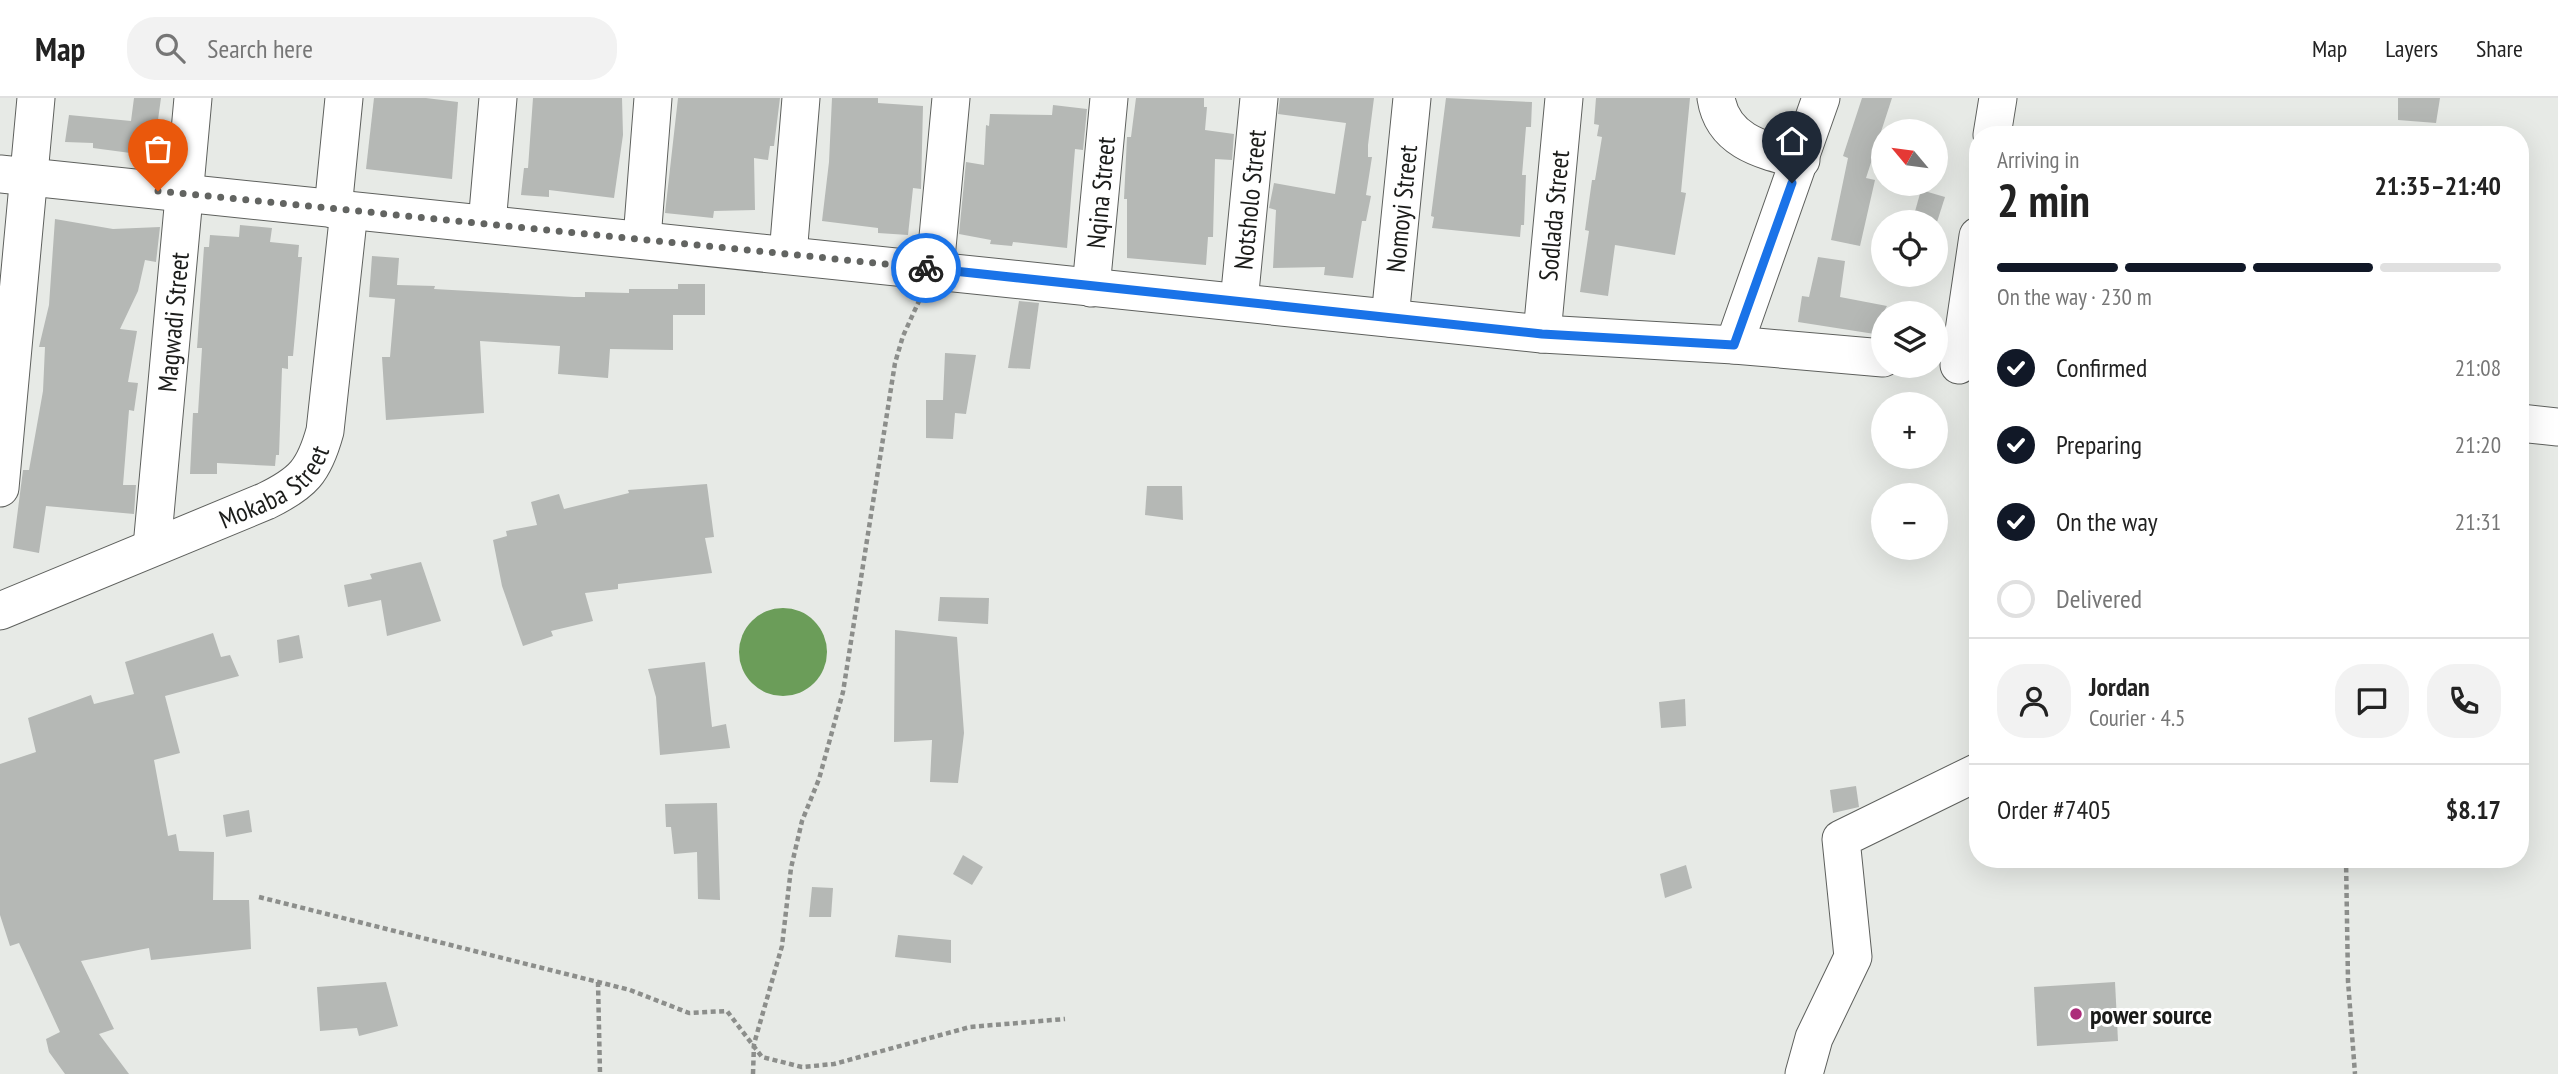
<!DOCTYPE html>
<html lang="en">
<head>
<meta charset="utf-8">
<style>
  :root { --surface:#fff; --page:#f2f2f2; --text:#222; --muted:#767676; --line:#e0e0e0; --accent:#111827 }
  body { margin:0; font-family:"PT Sans Narrow",sans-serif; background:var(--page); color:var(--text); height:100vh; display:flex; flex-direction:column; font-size:26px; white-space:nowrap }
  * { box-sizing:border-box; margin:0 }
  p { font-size:23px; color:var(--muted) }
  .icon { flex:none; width:38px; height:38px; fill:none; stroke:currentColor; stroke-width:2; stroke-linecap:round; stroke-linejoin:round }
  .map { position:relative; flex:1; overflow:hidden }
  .side { position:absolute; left:1969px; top:28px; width:560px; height:742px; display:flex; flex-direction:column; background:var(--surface); border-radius:28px; box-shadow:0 7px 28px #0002 }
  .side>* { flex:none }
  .needle { width:46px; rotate:299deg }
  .tools { position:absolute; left:1871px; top:21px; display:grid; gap:14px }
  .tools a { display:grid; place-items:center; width:77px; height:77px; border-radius:50%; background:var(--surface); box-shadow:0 7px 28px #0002; font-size:35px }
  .pin { position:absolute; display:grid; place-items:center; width:60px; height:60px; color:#fff; margin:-72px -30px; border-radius:50% 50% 50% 0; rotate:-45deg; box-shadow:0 0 7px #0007 }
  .pin .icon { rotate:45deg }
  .courier { position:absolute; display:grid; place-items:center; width:70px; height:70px; margin:-35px; border:5px solid #1a73e8; border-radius:50%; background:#fff; color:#222; box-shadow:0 2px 9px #0007 }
  .head em { font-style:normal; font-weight:800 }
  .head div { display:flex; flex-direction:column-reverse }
  .head { display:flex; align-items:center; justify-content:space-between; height:119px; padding:0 28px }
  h1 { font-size:46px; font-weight:800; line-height:52px }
  .bar { display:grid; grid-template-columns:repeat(4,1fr); gap:10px 7px; align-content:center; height:84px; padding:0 28px }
  .bar i { height:9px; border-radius:5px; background:var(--line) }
  .bar .selected { background:var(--accent) }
  .bar p { grid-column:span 4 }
  .line { display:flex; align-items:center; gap:18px; padding:0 28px; border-top:2px solid var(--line) }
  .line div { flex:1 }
  .round { display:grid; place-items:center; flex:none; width:74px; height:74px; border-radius:28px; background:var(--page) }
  ol { padding:0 28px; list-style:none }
  li { display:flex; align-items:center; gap:21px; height:77px }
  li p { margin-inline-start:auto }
  li .icon { padding:7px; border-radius:50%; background:var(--accent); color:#fff; stroke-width:4 }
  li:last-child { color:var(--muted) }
  li i { width:38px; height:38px; border:4px solid var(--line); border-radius:50% }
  header { display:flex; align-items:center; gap:42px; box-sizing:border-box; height:98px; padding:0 35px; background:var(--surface); border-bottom:2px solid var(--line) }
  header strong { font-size:33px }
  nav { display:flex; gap:38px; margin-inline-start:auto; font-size:24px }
  .search { width:490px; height:63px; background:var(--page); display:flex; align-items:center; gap:18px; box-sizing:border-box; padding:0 24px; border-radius:28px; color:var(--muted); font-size:26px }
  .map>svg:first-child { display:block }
  .water { fill:#6b9d59 }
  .building { fill:#b5b8b5 }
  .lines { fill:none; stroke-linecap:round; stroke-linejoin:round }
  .minor-casing { stroke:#5e605d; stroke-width:39 }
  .path { stroke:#8c8e8b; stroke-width:4.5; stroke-dasharray:5 3.5; stroke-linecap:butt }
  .minor { stroke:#fff; stroke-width:37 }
  .done { stroke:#626461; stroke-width:7; stroke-dasharray:0 12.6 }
  .route { stroke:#1a73e8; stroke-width:9 }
  .poi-dot { fill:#ac2c7a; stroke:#fff; stroke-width:2.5 }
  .labels { text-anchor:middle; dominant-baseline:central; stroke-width:6; stroke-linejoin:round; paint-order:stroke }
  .street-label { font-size:26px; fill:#1b1c1a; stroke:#fff }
  .poi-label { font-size:26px; font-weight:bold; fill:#1b1c1a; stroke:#fff; text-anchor:start }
</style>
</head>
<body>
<header>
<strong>Map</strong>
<div class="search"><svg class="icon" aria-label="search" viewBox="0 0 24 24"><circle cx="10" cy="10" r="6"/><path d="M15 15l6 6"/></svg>Search here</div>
<nav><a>Map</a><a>Layers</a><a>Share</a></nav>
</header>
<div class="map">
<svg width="2558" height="976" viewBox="0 0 2558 976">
  <rect width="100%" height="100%" fill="#e7eae6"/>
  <circle class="water" cx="783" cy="554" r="44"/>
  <g class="building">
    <polygon points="134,0 161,0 153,58 93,50 93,45 65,44 69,17 131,23"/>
    <polygon points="374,0 426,0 458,4 452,81 366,71"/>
    <polygon points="533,0 622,0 623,37 614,100 549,92 549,99 521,97 524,70 528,70"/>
    <polygon points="678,0 780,0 774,48 770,48 768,62 754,60 755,112 714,113 713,120 665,115"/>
    <polygon points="832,0 878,0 878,5 923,8 921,91 913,90 908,137 878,135 878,130 822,123 829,64"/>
    <polygon points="1136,0 1204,0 1204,9 1207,9 1205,32 1234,36 1232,62 1215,61 1213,139 1208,139 1206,167 1127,160 1127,101 1124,101 1127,39 1131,39"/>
    <polygon points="1280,0 1374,0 1368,47 1368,59 1372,59 1366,97 1371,98 1366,123 1362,123 1353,180 1324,177 1325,169 1273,170 1276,112 1269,110 1274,85 1335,96 1346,25 1278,16"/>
    <polygon points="1446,0 1532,4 1531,29 1526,29 1522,77 1526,77 1524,127 1521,127 1520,139 1432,130 1434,119 1431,118"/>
    <polygon points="1596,0 1690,0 1681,94 1686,95 1675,157 1615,147 1608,198 1580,194 1589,133 1585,132 1592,82 1595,82 1602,39 1597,38 1599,27 1594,26"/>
    <polygon points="1862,0 1892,0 1866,80 1875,82 1860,148 1831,142 1848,60 1843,58"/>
    <polygon points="2398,0 2440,0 2436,25 2398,22"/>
    <polygon points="1053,7 1087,11 1083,52 1075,51 1067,150 1013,144 1012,148 990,146 991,142 959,136 966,64 984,67 986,27 989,28 990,16 1052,17"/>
    <polygon points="1921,92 1945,99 1937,124 1912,124"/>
    <polygon points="55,121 113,131 160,129 156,164 145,162 138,193 120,231 137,233 128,284 138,285 134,313 129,312 123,387 136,387 134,416 46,408 39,455 13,450 23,372 29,372 43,293 45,249 39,249 49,207"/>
    <polygon points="240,127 272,130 270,144 299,147 298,159 302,159 293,258 288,258 288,271 282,270 279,357 276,357 275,368 217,365 217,376 190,376 193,315 198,315 202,250 197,250 204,149 209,149 210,137 239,139"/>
    <polygon points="372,158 399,160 397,187 435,188 434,191 574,199 585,199 585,194 629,195 629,191 678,191 678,186 705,186 705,217 673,217 673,252 610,251 608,280 558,276 560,248 480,243 484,315 386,322 382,259 390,259 395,201 369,199"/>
    <polygon points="1818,159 1845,163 1840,199 1887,208 1883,215 1881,237 1798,224 1802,198 1809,199"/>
    <polygon points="1019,203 1039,205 1030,271 1008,270"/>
    <polygon points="945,255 976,257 966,316 955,315 953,341 926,340 926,302 943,302"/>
    <polygon points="707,386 714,439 705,440 712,475 618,486 618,491 585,495 593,523 551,533 553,538 523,548 502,488 493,442 507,438 506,433 537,427 531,404 559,396 564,411 629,395 628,392"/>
    <polygon points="1147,388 1182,388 1183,422 1145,417"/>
    <polygon points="421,464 441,523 387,538 381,502 348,509 344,487 372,481 370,476"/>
    <polygon points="940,499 989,500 988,526 938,523"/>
    <polygon points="895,532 957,539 964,635 958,685 930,684 932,642 894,644"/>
    <polygon points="213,535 221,559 230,557 239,578 165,598 180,655 154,662 168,738 176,736 179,753 214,754 213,802 249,802 251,851 151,862 149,850 81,863 114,931 99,936 129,976 65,976 49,954 46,941 60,934 19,845 10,848 0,817 0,666 36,654 28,620 91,597 94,606 134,596 125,564"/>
    <polygon points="299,537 303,560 279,565 277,542"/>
    <polygon points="705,564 712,629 726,626 730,650 660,657 656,599 648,571"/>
    <polygon points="1685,601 1686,628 1661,630 1659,604"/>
    <polygon points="1856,688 1859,709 1833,715 1830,692"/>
    <polygon points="717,705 720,802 698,801 697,754 674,756 671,729 666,729 665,706"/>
    <polygon points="249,712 252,734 226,739 223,717"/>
    <polygon points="963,757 983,769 972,787 953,776"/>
    <polygon points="1686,767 1692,790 1665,800 1660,776"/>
    <polygon points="812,789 833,790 831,819 809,819"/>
    <polygon points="898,837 951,842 951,865 895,859"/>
    <polygon points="386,884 398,928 359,938 357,930 320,933 317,889"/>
    <polygon points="2115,884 2118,943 2037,948 2034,889"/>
  </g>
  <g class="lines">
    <defs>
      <g id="minor">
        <path d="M1716 0C1723 44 1763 52 1801 62"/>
        <polyline points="1992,37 1998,0"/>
        <polyline points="0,76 1542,236 1734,247 1883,260"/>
        <polyline points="333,111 344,0"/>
        <polyline points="487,126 498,0"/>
        <polyline points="642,141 653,0"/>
        <polyline points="788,157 801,0"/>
        <polyline points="935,171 951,0"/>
        <path id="s1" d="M1091 190 1109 0"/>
        <path id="s2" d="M1239 204 1259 0"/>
        <path id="s3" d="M1390 220 1412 0"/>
        <path id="s4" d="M1542 236 1564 0"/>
        <polyline points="1734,247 1821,0"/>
        <polyline points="1959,267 1978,138"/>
        <polyline points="2520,325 2558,329"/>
        <polyline points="0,390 36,0"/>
        <path id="s5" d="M152 449 193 0"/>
        <path id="s6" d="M0 513 266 403C303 385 314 373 325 333L349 113"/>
        <polyline points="1804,976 1814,940 1853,859 1841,741 1978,674"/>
      </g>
    </defs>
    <use href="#minor" class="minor-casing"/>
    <g class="path">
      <polyline points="2346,761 2348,883 2355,976"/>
      <polyline points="259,799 630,892 689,915 727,913 762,959 802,969 834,966 970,929 1065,921"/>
      <polyline points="598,884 600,976"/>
      <polyline points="753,976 754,946 782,848 791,770 802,723 819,681 843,594 895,265 903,238 919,203"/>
    </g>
    <use href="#minor" class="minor"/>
  </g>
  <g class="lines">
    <polyline class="done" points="158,93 926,170"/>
    <polyline class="route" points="926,170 1542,236 1734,247 1792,85"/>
  </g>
  <circle class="poi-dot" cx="2076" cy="916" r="7"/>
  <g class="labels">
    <g class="street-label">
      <text stroke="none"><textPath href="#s1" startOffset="96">Nqina Street</textPath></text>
      <text stroke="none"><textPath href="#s2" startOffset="103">Notsholo Street</textPath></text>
      <text stroke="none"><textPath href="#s3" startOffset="110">Nomoyi Street</textPath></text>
      <text stroke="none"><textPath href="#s4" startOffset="119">Sodlada Street</textPath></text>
      <text stroke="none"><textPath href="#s5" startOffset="226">Magwadi Street</textPath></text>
      <text stroke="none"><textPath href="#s6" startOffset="303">Mokaba Street</textPath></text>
    </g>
    <g class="poi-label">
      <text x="2090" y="916">power source</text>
    </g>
  </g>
</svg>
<div class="tools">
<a><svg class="needle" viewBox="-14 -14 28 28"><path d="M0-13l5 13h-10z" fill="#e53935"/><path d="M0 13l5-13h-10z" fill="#767676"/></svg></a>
<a><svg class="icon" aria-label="locate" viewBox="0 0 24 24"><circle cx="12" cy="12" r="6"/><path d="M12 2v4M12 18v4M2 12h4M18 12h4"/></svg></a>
<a><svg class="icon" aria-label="layers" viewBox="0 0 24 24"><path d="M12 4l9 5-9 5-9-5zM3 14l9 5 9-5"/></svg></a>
<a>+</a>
<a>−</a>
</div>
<div class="pin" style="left:158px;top:93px;background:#ea580c"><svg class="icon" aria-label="bag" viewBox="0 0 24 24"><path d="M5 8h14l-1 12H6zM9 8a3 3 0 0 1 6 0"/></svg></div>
<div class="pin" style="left:1792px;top:85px;background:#1f2937"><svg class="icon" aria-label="home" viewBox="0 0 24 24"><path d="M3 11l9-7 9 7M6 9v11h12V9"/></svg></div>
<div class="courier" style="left:926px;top:170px"><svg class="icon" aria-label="bike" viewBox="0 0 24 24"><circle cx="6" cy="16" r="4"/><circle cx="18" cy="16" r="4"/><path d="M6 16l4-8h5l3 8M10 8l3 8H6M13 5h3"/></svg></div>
<section class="side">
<div class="head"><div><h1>2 min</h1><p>Arriving in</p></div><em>21:35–21:40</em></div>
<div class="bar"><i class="selected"></i><i class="selected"></i><i class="selected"></i><i></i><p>On the way · 230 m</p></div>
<ol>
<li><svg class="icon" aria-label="check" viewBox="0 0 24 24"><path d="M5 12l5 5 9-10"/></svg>Confirmed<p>21:08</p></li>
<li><svg class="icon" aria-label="check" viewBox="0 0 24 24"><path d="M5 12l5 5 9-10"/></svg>Preparing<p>21:20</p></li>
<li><svg class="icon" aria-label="check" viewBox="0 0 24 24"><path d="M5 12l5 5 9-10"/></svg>On the way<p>21:31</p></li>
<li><i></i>Delivered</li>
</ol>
<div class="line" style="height:126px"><a class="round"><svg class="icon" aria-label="person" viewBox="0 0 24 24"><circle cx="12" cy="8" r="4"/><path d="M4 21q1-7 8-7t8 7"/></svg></a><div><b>Jordan</b><p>Courier · 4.5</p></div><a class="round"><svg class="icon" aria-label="chat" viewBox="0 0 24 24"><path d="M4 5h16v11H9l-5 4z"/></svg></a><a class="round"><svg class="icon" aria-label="phone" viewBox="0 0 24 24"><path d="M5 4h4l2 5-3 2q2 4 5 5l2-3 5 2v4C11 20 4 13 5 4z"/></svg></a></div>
<div class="line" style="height:91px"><div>Order #7405</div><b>$8.17</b></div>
</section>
</div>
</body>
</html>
